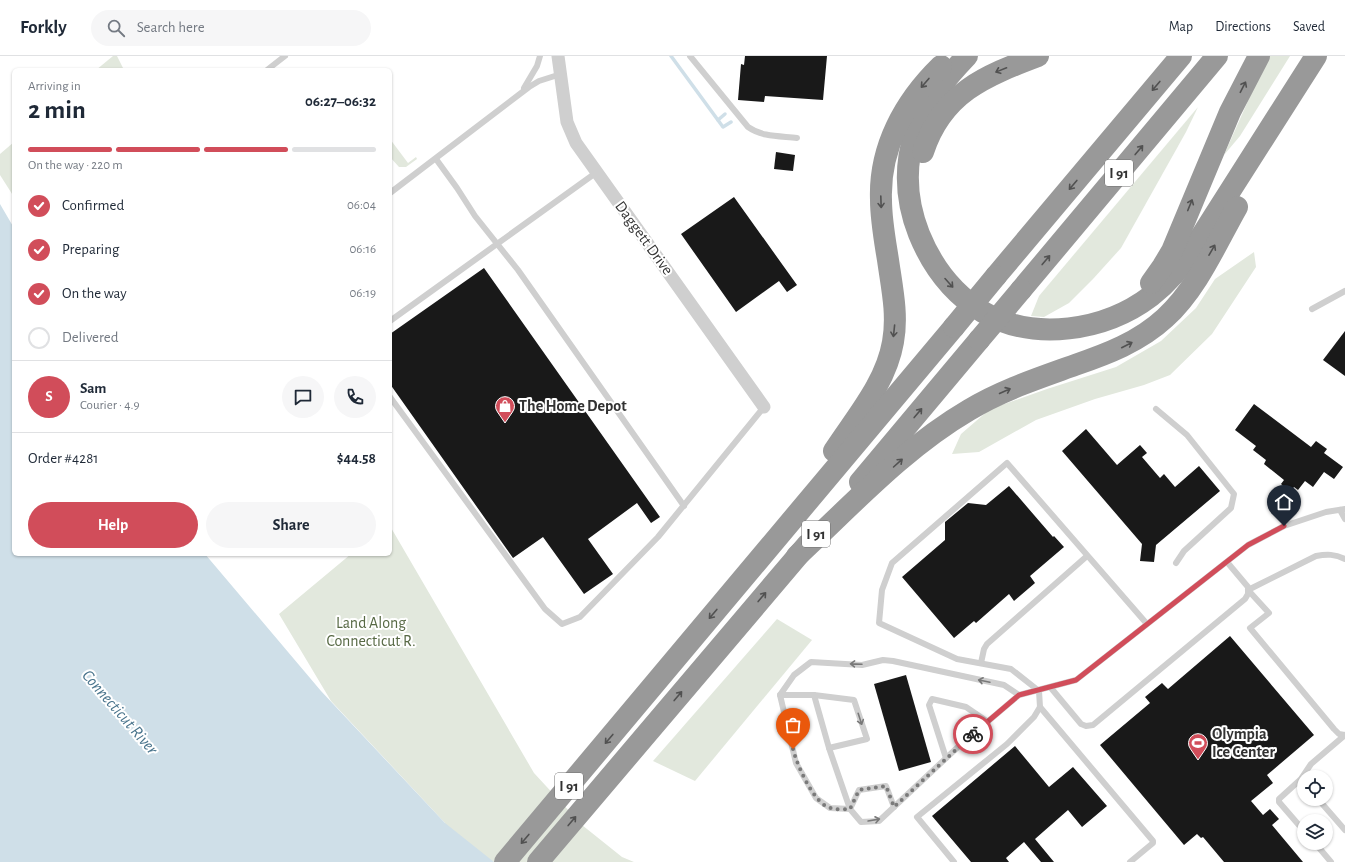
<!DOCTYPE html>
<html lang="en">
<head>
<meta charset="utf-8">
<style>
  :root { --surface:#fff; --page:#f6f6f7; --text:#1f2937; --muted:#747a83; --line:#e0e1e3; --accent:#d14d5a }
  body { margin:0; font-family:"Alegreya Sans",sans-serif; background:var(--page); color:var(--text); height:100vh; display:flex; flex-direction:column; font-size:15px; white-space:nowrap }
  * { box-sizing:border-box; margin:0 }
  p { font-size:13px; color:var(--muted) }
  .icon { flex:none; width:22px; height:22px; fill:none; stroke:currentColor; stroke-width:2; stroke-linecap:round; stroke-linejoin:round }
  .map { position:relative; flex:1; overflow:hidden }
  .details { position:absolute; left:12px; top:12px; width:380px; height:488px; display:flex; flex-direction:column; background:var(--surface); border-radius:6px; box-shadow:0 1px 3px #0004 }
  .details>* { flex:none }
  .fabs { position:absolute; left:1297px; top:714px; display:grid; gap:8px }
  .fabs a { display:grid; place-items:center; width:36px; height:36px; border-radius:50%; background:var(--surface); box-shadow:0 1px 3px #0004; font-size:20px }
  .pin { position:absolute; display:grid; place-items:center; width:34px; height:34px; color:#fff; margin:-41px -17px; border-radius:50% 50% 50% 0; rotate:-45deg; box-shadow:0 0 4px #0007 }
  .pin .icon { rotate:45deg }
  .courier { position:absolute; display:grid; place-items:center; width:40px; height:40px; margin:-20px; border:3px solid #d14d5a; border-radius:50%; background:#fff; color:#222; box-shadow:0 1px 5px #0007 }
  .overview em { font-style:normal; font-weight:700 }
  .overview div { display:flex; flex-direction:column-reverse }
  .overview { display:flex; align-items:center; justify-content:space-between; height:68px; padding:0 16px }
  h1 { font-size:26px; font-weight:700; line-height:30px }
  .bar { display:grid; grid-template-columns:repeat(4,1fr); gap:6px 4px; align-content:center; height:48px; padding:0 16px }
  .bar i { height:5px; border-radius:3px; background:var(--line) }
  .bar .selected { background:var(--accent) }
  .bar p { grid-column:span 4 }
  .line { display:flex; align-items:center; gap:10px; padding:0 16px; border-top:1px solid var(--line) }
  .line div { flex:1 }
  .round { display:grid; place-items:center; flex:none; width:42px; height:42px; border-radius:21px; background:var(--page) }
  ol { padding:0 16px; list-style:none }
  li { display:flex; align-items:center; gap:12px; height:44px }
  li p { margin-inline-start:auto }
  li .icon { padding:4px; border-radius:50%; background:var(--accent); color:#fff; stroke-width:4 }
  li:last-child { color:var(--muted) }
  li i { width:22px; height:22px; border:2px solid var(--line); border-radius:50% }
  .cta { display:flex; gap:8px; margin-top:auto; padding:8px 16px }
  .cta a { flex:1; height:46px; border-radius:24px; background:var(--accent); color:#fff; font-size:16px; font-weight:700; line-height:46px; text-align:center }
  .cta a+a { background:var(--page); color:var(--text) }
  header { display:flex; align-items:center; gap:24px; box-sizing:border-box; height:56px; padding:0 20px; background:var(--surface); border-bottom:1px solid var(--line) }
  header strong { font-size:19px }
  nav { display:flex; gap:22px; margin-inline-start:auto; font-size:14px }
  .search { width:280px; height:36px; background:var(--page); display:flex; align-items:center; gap:10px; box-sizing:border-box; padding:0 14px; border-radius:22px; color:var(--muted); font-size:15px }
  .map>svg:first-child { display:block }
  .green { fill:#e2e8dd }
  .water { fill:#cfdfe8 }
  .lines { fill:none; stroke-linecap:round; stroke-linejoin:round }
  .stream { stroke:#cfdfe8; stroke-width:3.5 }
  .building { fill:#191919 }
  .lane { stroke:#cfcfcf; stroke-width:6 }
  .street { stroke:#cfcfcf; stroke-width:13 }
  .highway { stroke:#999; stroke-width:22 }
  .highway-bridge { stroke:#999; stroke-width:22 }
  .oneway { stroke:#515151 }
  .oneway2 { stroke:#797979 }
  .done { stroke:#7a7a7a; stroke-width:4; stroke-dasharray:0 7.2 }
  .route { stroke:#d14d5a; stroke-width:5 }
  .labels { text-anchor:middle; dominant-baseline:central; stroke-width:4; stroke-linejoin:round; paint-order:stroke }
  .shield { fill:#fff; stroke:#707070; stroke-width:1 }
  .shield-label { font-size:15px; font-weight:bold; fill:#323232 }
  .street-label { font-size:16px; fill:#323232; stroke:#fff }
  .poi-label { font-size:16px; font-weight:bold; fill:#323232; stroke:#fff; text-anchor:start }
  .park-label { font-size:16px; fill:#576944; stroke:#fff }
  .water-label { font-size:17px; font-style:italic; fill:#49748c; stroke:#fff }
</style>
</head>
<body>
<header>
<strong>Forkly</strong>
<div class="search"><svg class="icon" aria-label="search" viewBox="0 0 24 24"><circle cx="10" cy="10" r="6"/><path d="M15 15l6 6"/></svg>Search here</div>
<nav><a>Map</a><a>Directions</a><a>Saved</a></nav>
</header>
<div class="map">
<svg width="1345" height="806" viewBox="0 0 1345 806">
  <rect width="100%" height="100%" fill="#fff"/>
  <g class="green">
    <polygon points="113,0 117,0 124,14 96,14"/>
    <polygon points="1268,0 1290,0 1240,80 1224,99"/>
    <polygon points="1198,51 1186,76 1121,192 1093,223 1069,247 1044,261 1031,260 1039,240"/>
    <polygon points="390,83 408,107 416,101 417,103 406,111 399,111 390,101"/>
    <polygon points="14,86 14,141 0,119 0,98"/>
    <polygon points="1254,196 1256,211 1212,278 1170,319 1144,329 1095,343 1036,364 979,396 952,398 961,378 990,353 1047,333 1116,311 1161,285 1196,252 1215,223"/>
    <polygon points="390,470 534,717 582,769 622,801 634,806 450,806 445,767 331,645 279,558 351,498 390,498"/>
    <polygon points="777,563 812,584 695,725 653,705"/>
  </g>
  <polygon class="water" points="0,148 14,172 14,498 205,498 321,635 445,767 494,806 0,806"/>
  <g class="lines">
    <g class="stream">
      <polyline points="671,0 723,71 731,66"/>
      <polyline points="718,64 725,58"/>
    </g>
  </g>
  <g class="building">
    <polygon points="745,0 827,0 823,44 765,40 764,46 738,44 741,8 744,9"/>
    <polygon points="776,96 795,99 793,115 774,113"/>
    <polygon points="734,141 797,229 787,236 779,225 736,256 681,178"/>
    <polygon points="484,212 660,461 651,467 637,447 588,483 613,518 584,538 543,481 513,502 390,328 390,278"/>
    <polygon points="1345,275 1345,320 1323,304"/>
    <polygon points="1254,348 1311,391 1316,385 1327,393 1324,397 1343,411 1334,423 1324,416 1313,431 1305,425 1298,434 1294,431 1290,436 1281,428 1284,424 1264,408 1266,404 1253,394 1256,390 1235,374"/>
    <polygon points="1086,373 1117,409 1140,389 1147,397 1142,401 1160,422 1164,418 1175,431 1199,410 1220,435 1156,489 1154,506 1140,505 1142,488 1062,395"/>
    <polygon points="1009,430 1053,481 1054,480 1064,491 1030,520 1035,527 1014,545 1009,538 976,567 974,565 954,582 902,521 945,484 945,466 968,447 986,449"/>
    <polygon points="1230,580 1314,679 1267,719 1273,727 1251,745 1263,759 1270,753 1279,763 1272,769 1303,806 1224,806 1203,781 1201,782 1197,778 1184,789 1100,689 1150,647 1145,641 1162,627 1168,633"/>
    <polygon points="906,619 931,706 899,715 874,628"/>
    <polygon points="1015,690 1049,731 1073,711 1107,750 1082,771 1068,754 1035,783 1054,806 1041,806 1024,786 1006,802 1009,806 971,806 932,760"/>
  </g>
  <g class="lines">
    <g class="lane">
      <path d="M690 0 748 71C762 81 780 80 797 82"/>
      <polyline points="267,14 285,0"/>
      <polyline points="524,32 537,10 540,0"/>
      <polyline points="436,103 457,132 475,160 518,214 684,450"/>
      <polyline points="390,137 529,31 539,25 561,18"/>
      <polyline points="1312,253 1345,235"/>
      <polyline points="390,265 597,116"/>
      <polyline points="390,341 545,553 562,568 580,561 658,481 764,351"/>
      <polyline points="1156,353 1187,379 1234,438 1231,452 1184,495 1176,507"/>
      <polyline points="1340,454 1345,463"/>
      <path d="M1345 503C1335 498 1327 498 1316 500L1248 534 1269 557 1250 572 1334 673 1339 678 1345 679"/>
      <polyline points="981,607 984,593 987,588 1087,500"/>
      <polyline points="1051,632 1081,668 1086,670 1093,669 1245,543 1248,538 1248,531 1227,506"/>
      <polyline points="780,639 814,639 854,644 867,683 829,692 850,753"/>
      <polyline points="814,639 829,692"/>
      <polyline points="1019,639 1004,629 893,605 883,604 862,609 811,606 794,619 780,639 796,707 816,742 830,752 850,753 861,766 879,765 959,690 1019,639 1076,624 1248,489 1284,470 1326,456 1345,453"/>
      <polyline points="946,702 929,649 932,643 966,651 988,666"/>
      <polyline points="1318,743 1345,774"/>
      <polyline points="850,753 859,734 886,730 894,751"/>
      <polyline points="1304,775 1279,746 1279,743 1301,723 1311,708 1345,679"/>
      <polyline points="1315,787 1331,806"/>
      <polyline points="954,806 917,761 1007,688 1034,661 1040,651"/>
      <polyline points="1130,806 1153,787 1153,785 1040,651 1039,635 1011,613 957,603 879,567 882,534 892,507 1007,407 1147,568"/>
    </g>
    <polyline class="street" points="558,0 567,66 576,87 764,351"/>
    <g class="highway">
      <path d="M967 0C945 23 925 47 915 77 904 111 906 145 919 178 932 210 953 238 983 256 1034 286 1105 275 1151 240 1169 226 1183 209 1195 190L1316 0"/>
      <path d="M923 96C942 37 985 20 1038 0"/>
      <polyline points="996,220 1181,0"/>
      <polyline points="1151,227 1163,210 1172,195 1230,56 1259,0"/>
      <polyline points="1021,234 1217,0"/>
      <path d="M834 395C856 361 886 327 893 286 898 259 892 232 888 204 885 185 881 164 881 144 879 92 904 46 941 10"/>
      <polyline points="860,426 979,284"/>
      <path d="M797 500C852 449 904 392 969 354 1002 334 1039 322 1075 309 1107 298 1139 286 1165 262 1197 233 1216 188 1237 151"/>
      <polyline points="505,806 954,271"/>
      <polyline points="538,806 807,489"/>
    </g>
    <g class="highway-bridge">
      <polyline points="954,271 996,220"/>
      <polyline points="979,284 1021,234"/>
    </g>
  </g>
  <defs><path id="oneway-shaft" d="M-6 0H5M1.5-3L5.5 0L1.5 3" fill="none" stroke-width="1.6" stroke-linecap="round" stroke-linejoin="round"/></defs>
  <g class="oneway">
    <use href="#oneway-shaft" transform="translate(1001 14) rotate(158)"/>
    <use href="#oneway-shaft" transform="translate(925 27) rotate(131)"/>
    <use href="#oneway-shaft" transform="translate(1156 30) rotate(130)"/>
    <use href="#oneway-shaft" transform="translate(1243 31) rotate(-63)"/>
    <use href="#oneway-shaft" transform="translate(1139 94) rotate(-50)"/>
    <use href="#oneway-shaft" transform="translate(1073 129) rotate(130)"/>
    <use href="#oneway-shaft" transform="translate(881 146) rotate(88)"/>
    <use href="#oneway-shaft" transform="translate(1190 149) rotate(-68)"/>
    <use href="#oneway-shaft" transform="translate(1212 194) rotate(-60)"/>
    <use href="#oneway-shaft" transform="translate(1046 204) rotate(-50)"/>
    <use href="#oneway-shaft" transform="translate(949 227) rotate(48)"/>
    <use href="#oneway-shaft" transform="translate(894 275) rotate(96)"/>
    <use href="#oneway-shaft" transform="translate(1127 289) rotate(-27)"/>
    <use href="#oneway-shaft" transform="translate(1005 335) rotate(-24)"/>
    <use href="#oneway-shaft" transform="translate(918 357) rotate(-50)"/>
    <use href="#oneway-shaft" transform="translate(898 407) rotate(-42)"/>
    <use href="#oneway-shaft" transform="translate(762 541) rotate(-50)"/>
    <use href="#oneway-shaft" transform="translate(713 558) rotate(130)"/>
    <use href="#oneway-shaft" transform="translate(678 640) rotate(-50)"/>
    <use href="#oneway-shaft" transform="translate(609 683) rotate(130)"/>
    <use href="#oneway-shaft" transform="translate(572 765) rotate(-50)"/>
    <use href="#oneway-shaft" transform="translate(525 783) rotate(130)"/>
  </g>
  <g class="oneway2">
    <use href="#oneway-shaft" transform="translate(856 608) rotate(-178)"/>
    <use href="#oneway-shaft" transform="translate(984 625) rotate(-168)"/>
    <use href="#oneway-shaft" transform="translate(860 663) rotate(72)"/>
    <use href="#oneway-shaft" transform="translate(874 764) rotate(-10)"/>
  </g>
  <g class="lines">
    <path class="done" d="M793 693C797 709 814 749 831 752 836 754 844 753 850 753L859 734 886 730 894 751 973 678"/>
    <polyline class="route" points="973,678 1019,639 1076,624 1248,489 1284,470"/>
  </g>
  <defs>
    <symbol id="shop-pin" viewBox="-11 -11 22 30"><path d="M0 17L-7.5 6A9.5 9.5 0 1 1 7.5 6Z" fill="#d14d5a" stroke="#fff"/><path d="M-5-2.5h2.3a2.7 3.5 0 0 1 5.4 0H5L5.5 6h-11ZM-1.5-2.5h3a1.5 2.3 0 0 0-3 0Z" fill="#fff"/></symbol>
    <symbol id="stadium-pin" viewBox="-11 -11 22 30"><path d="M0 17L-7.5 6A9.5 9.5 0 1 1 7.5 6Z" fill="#d14d5a" stroke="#fff"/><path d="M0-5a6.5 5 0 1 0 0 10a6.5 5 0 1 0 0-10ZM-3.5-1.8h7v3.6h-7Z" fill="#fff"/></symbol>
  </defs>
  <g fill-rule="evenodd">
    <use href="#shop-pin" x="494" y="339" width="22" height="30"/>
    <use href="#stadium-pin" x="1187" y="676" width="22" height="30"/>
  </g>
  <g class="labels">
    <g class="shield">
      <rect x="1105" y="104" width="28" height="26" rx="3"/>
      <rect x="802" y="465" width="28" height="26" rx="3"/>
      <rect x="555" y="717" width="28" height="26" rx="3"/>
    </g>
    <g class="shield-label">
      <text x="1119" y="117">I 91</text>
      <text x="816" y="478">I 91</text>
      <text x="569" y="730">I 91</text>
    </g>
    <g class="street-label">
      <text transform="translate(644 182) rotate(54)">Daggett Drive</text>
    </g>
    <g class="poi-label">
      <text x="519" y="350">The Home Depot</text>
      <text x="1212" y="678">Olympia<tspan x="1212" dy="18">Ice Center</tspan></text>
    </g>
    <g class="park-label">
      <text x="371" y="567">Land Along<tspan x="371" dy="18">Connecticut R.</tspan></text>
    </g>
    <g class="water-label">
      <text transform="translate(120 656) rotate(49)">Connecticut River</text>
    </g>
  </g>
</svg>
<div class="fabs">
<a><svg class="icon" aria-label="locate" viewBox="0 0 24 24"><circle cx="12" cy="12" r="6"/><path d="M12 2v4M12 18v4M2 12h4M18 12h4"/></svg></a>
<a><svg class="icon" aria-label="layers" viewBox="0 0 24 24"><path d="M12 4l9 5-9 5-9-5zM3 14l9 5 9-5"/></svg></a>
</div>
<div class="pin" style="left:793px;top:693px;background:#ea580c"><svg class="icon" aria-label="bag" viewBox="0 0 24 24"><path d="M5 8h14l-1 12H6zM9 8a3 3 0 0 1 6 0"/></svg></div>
<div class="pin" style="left:1284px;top:470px;background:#1f2937"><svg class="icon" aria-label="home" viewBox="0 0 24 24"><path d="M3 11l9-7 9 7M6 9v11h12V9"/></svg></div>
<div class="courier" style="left:973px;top:678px"><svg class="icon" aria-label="bike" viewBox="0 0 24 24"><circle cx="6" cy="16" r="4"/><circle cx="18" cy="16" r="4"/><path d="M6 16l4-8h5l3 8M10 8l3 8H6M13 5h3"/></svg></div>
<section class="details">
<div class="overview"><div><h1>2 min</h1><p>Arriving in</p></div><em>06:27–06:32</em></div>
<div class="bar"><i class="selected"></i><i class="selected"></i><i class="selected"></i><i></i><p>On the way · 220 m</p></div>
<ol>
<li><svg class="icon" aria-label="check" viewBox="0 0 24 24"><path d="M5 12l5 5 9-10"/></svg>Confirmed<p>06:04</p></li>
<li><svg class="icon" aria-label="check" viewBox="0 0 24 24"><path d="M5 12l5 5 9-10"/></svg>Preparing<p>06:16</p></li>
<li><svg class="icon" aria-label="check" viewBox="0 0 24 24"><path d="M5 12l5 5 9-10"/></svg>On the way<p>06:19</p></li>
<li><i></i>Delivered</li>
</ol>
<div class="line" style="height:72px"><b class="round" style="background:var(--accent);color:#fff">S</b><div><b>Sam</b><p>Courier · 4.9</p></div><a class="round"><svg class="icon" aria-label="chat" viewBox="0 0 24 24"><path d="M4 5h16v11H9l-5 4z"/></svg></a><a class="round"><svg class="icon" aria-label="phone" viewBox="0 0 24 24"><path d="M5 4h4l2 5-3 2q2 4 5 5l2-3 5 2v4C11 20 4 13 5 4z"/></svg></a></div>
<div class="line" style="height:52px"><div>Order #4281</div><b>$44.58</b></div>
<div class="cta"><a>Help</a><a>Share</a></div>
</section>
</div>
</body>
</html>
